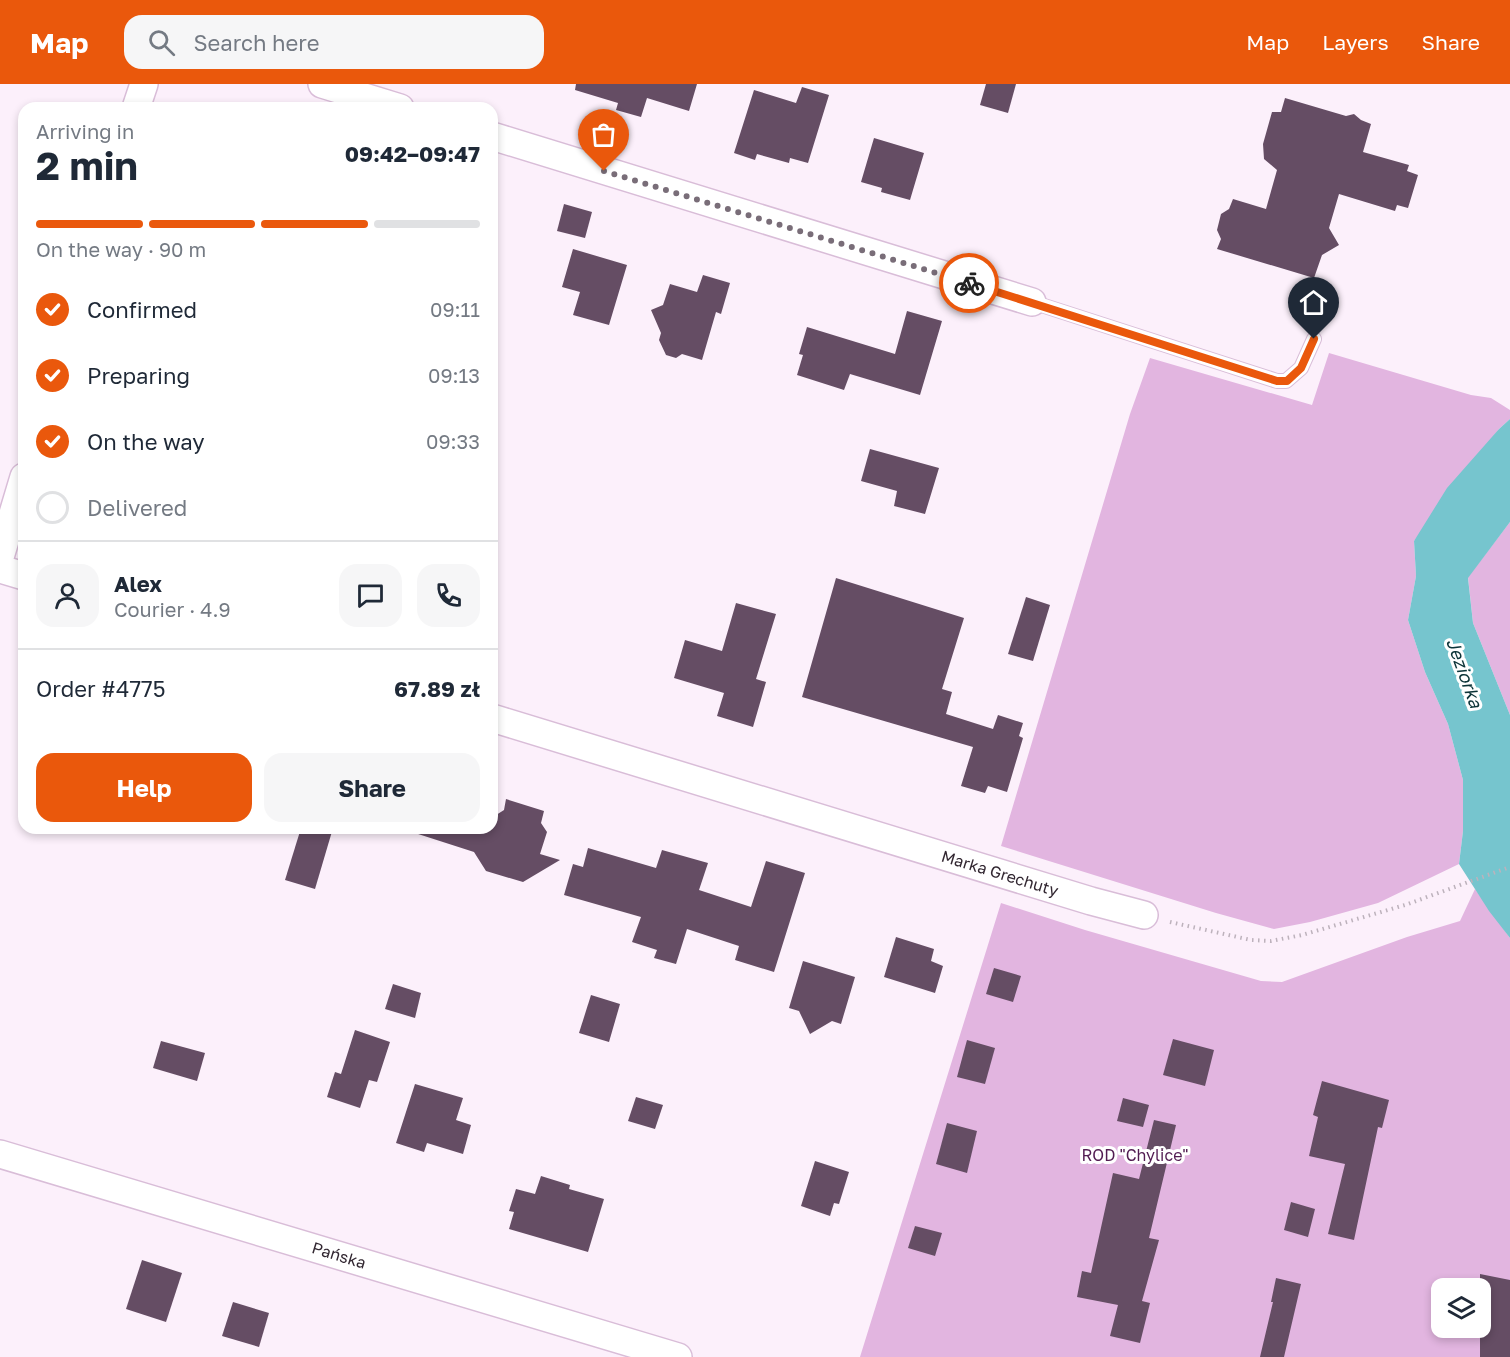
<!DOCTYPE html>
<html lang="en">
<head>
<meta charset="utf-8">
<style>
  :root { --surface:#fff; --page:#f6f6f7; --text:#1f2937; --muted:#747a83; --line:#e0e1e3; --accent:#ea580c }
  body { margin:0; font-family:"Golos Text",sans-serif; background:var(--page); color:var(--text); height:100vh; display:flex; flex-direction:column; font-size:22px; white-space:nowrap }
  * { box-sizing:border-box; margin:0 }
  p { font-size:20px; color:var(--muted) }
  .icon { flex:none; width:33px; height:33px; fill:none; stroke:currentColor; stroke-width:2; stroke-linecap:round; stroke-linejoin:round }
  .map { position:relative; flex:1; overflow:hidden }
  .panel { position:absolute; left:18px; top:18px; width:480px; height:732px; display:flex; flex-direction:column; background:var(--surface); border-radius:18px; box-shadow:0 3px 9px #0003 }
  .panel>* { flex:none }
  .tools { position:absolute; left:1431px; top:1194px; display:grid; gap:12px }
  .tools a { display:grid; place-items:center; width:60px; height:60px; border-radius:12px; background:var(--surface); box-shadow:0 3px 9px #0003; font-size:30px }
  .pin { position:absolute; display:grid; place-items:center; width:51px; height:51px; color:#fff; margin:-62px -26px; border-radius:50% 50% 50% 0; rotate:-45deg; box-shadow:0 0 6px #0007 }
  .pin .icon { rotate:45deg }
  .courier { position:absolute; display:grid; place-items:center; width:60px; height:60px; margin:-30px; border:4px solid #ea580c; border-radius:50%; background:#fff; color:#222; box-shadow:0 2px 8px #0007 }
  .headline em { font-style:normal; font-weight:700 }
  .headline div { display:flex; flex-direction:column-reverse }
  .headline { display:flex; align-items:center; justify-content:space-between; height:102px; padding:0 18px }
  h1 { font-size:39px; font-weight:700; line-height:45px }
  .bar { display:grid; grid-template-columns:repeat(4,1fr); gap:9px 6px; align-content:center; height:72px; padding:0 18px }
  .bar i { height:8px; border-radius:4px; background:var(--line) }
  .bar .active { background:var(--accent) }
  .bar p { grid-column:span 4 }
  .line { display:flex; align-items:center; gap:15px; padding:0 18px; border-top:2px solid var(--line) }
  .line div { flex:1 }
  .round { display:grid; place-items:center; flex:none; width:63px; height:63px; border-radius:18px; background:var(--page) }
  ol { padding:0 18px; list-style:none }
  li { display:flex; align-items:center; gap:18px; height:66px }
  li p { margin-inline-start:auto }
  li .icon { padding:6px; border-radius:50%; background:var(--accent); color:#fff; stroke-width:4 }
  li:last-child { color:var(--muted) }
  li i { width:33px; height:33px; border:3px solid var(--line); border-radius:50% }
  .button { display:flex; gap:12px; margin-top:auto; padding:12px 18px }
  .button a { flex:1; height:69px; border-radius:18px; background:var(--accent); color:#fff; font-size:24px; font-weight:700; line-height:69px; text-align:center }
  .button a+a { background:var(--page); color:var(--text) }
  header { display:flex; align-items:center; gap:36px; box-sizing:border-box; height:84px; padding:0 30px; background:var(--accent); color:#fff }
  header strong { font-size:28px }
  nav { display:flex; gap:33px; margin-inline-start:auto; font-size:21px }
  .search { width:420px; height:54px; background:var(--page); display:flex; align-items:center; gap:15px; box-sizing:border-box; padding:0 21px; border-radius:18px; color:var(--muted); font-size:22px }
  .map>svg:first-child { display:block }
  .green { fill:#e2b5e0; fill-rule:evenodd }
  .water { fill:#76c5ce }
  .building { fill:#654d64 }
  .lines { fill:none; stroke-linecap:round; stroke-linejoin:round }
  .service-casing { stroke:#d9bdd8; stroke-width:16 }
  .minor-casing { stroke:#d9bdd8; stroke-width:30 }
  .path { stroke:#bdb2bc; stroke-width:4; stroke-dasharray:1.5 4.5; stroke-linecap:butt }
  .service { stroke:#fff; stroke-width:14 }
  .minor { stroke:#fff; stroke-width:27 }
  .done { stroke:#796d78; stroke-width:6; stroke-dasharray:0 10.8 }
  .route { stroke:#ea580c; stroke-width:8 }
  .labels { text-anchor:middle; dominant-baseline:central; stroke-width:6; stroke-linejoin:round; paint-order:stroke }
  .street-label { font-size:16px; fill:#322731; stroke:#fff }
  .park-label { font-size:16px; fill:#521c52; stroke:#fff }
  .water-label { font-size:18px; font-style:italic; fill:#0c3438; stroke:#fff }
</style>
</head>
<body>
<header>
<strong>Map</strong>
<div class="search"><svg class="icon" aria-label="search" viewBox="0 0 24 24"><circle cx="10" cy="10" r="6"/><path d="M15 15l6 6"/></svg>Search here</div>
<nav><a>Map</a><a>Layers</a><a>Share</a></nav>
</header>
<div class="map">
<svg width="1510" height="1273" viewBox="0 0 1510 1273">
  <rect width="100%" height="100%" fill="#fcf0fb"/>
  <g class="green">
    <polygon points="1329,269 1471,311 1491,314 1510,326 1510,335 1499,345 1414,457 1416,492 1408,536 1425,588 1448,640 1463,696 1463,747 1459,780 1378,819 1310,838 1274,845 1216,829 1001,762 1130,330 1150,274 1312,321"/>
    <polygon points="1510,438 1510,631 1473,539 1468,493"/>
    <path d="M1475 805 1510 854V1273H860L1001 819 1085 846 1261 897 1282 898 1407 853 1460 837ZM1442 1204H1480V1244H1442Z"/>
  </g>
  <polygon class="water" points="1510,335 1510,438 1468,494 1473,539 1510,631 1510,854 1489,827 1459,780 1463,747 1463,696 1448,640 1425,588 1408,536 1416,492 1414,457 1447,404 1499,345"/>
  <g class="building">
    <polygon points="576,0 697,0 689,27 647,14 641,33 616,26 618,19 575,6"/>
    <polygon points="986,0 1016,0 1008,29 980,21"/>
    <polygon points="802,3 829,11 808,79 790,74 789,79 757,70 755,76 734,69 754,6 796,19"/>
    <polygon points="1285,14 1346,32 1354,30 1361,36 1371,40 1363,68 1409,81 1407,87 1418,91 1408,124 1397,121 1395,127 1339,110 1329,144 1339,161 1322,171 1314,194 1217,165 1221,155 1217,146 1221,130 1229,125 1233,115 1266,125 1277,86 1264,75 1263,60 1272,28 1281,28"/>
    <polygon points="874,54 924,69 910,116 881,108 882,104 861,98"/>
    <polygon points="564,120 592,128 585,154 557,147"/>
    <polygon points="573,165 627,181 609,241 573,231 580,208 562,203"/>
    <polygon points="703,191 730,199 721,230 716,228 702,276 682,270 676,274 666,271 659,256 661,249 651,226 663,221 670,200 697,208"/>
    <polygon points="907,227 942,237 920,311 850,290 844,306 797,291 803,271 799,270 807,243 895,270"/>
    <polygon points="870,365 939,384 925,430 894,422 897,407 861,397"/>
    <polygon points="836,494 964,534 942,605 952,608 946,630 993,645 998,631 1023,639 1019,652 1023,654 1007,708 988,702 985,709 961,702 973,663 802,613"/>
    <polygon points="1026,513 1050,521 1033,577 1008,570"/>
    <polygon points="736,519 776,530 756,595 766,598 753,643 717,632 724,609 674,594 685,556 722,567"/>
    <polygon points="506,715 544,727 541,739 547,748 540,770 560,776 523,798 486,787 474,768 415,749 416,744 492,744 493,733 504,726"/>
    <polygon points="301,744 333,744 315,805 285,796"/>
    <polygon points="588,764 656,784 662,766 708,779 699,806 751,823 766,777 805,789 774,888 735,876 739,862 687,845 676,880 654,874 657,866 632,858 641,833 564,811 573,780 583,783"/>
    <polygon points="896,853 934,865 931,877 943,882 935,909 884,893"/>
    <polygon points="803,877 855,893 841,940 832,937 810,950 799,927 789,924"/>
    <polygon points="994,884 1021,892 1013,918 986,910"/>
    <polygon points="393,900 421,909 415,934 385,925"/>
    <polygon points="591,911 620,920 609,958 579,949"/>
    <polygon points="355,946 390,958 377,998 369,996 360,1024 327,1013 335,988 341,990"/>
    <polygon points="1173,955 1214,966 1205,1002 1163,991"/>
    <polygon points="967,956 995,964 985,1000 957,993"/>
    <polygon points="161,957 205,969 197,997 153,984"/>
    <polygon points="1322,997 1389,1016 1382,1044 1378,1043 1354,1156 1328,1150 1345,1080 1309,1072 1318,1033 1313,1031"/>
    <polygon points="415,1000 463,1014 456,1036 471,1041 463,1070 427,1059 424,1068 396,1059"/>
    <polygon points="636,1013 663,1021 655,1045 628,1037"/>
    <polygon points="1123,1014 1149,1021 1143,1043 1117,1037"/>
    <polygon points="1154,1036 1176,1041 1149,1154 1159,1156 1142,1217 1150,1219 1140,1259 1110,1252 1118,1221 1077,1213 1082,1187 1091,1189 1113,1089 1139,1095"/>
    <polygon points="947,1039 977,1047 967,1089 936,1080"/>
    <polygon points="815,1077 849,1088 839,1120 834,1119 830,1132 801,1122"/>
    <polygon points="541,1092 570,1101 569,1105 604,1115 588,1168 509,1145 514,1128 509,1127 516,1105 535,1110"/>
    <polygon points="1291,1118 1315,1125 1308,1153 1284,1146"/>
    <polygon points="915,1142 942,1149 935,1172 908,1164"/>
    <polygon points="142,1176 182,1189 166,1238 126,1225"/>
    <polygon points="1480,1190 1510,1196 1510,1273 1480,1273"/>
    <polygon points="1276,1194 1301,1200 1284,1273 1260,1273 1273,1218 1271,1218"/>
    <polygon points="233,1218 269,1229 259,1263 222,1252"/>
  </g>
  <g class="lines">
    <defs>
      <polyline id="service" points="1032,218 1277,297 1286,297 1301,284 1314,255"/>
      <g id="minor">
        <polyline points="322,0 400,24"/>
        <polyline points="136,24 144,0"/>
        <polyline points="492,52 1032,218"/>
        <polyline points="0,473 24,393"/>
        <polyline points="0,485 24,492"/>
        <polyline points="492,634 1091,817 1144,831"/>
        <polyline points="0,1070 678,1273"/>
      </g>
    </defs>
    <use href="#service" class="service-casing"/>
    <use href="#minor" class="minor-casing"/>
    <polyline class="path" points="1170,838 1251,856 1271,857 1302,851 1405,821 1510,783"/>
    <use href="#service" class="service"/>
    <use href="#minor" class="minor"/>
  </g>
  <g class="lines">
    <polyline class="done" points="604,87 969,199"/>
    <polyline class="route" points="969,199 1277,297 1287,297 1301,284 1314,255"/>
  </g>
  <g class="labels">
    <g class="street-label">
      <text transform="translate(1000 789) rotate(17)">Marka Grechuty</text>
      <text transform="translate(339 1171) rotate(17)">Pańska</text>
    </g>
    <g class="park-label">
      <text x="1135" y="1071">ROD "Chylice"</text>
    </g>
    <g class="water-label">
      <text transform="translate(1465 589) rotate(70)">Jeziorka</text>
    </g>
  </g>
</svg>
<div class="tools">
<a><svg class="icon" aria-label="layers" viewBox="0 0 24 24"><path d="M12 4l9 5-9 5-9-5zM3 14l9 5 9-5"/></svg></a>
</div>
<div class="pin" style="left:604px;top:87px;background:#ea580c"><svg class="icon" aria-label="bag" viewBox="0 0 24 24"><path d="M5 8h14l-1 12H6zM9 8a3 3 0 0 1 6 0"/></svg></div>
<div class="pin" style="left:1314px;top:255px;background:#1f2937"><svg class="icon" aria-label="home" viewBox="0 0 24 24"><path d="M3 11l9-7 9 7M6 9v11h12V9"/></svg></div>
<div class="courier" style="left:969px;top:199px"><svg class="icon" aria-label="bike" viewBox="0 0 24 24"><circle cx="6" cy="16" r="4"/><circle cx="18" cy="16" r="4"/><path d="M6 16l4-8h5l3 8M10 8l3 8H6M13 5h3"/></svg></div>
<section class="panel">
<div class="headline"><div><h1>2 min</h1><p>Arriving in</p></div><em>09:42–09:47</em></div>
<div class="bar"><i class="active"></i><i class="active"></i><i class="active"></i><i></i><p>On the way · 90 m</p></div>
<ol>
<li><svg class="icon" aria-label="check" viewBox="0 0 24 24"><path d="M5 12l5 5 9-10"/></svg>Confirmed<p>09:11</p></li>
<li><svg class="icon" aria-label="check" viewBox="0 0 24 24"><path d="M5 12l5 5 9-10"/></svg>Preparing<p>09:13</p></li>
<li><svg class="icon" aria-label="check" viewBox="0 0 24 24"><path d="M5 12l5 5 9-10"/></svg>On the way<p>09:33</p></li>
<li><i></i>Delivered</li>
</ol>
<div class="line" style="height:108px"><a class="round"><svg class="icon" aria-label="person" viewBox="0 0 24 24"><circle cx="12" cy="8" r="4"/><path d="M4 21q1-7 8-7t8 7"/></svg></a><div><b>Alex</b><p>Courier · 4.9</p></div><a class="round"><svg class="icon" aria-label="chat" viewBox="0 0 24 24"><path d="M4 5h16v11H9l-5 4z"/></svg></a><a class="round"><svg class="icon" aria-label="phone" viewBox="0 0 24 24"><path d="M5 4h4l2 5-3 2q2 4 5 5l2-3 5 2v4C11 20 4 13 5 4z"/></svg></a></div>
<div class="line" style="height:78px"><div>Order #4775</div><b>67.89 zł</b></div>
<div class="button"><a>Help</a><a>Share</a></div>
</section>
</div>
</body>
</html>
